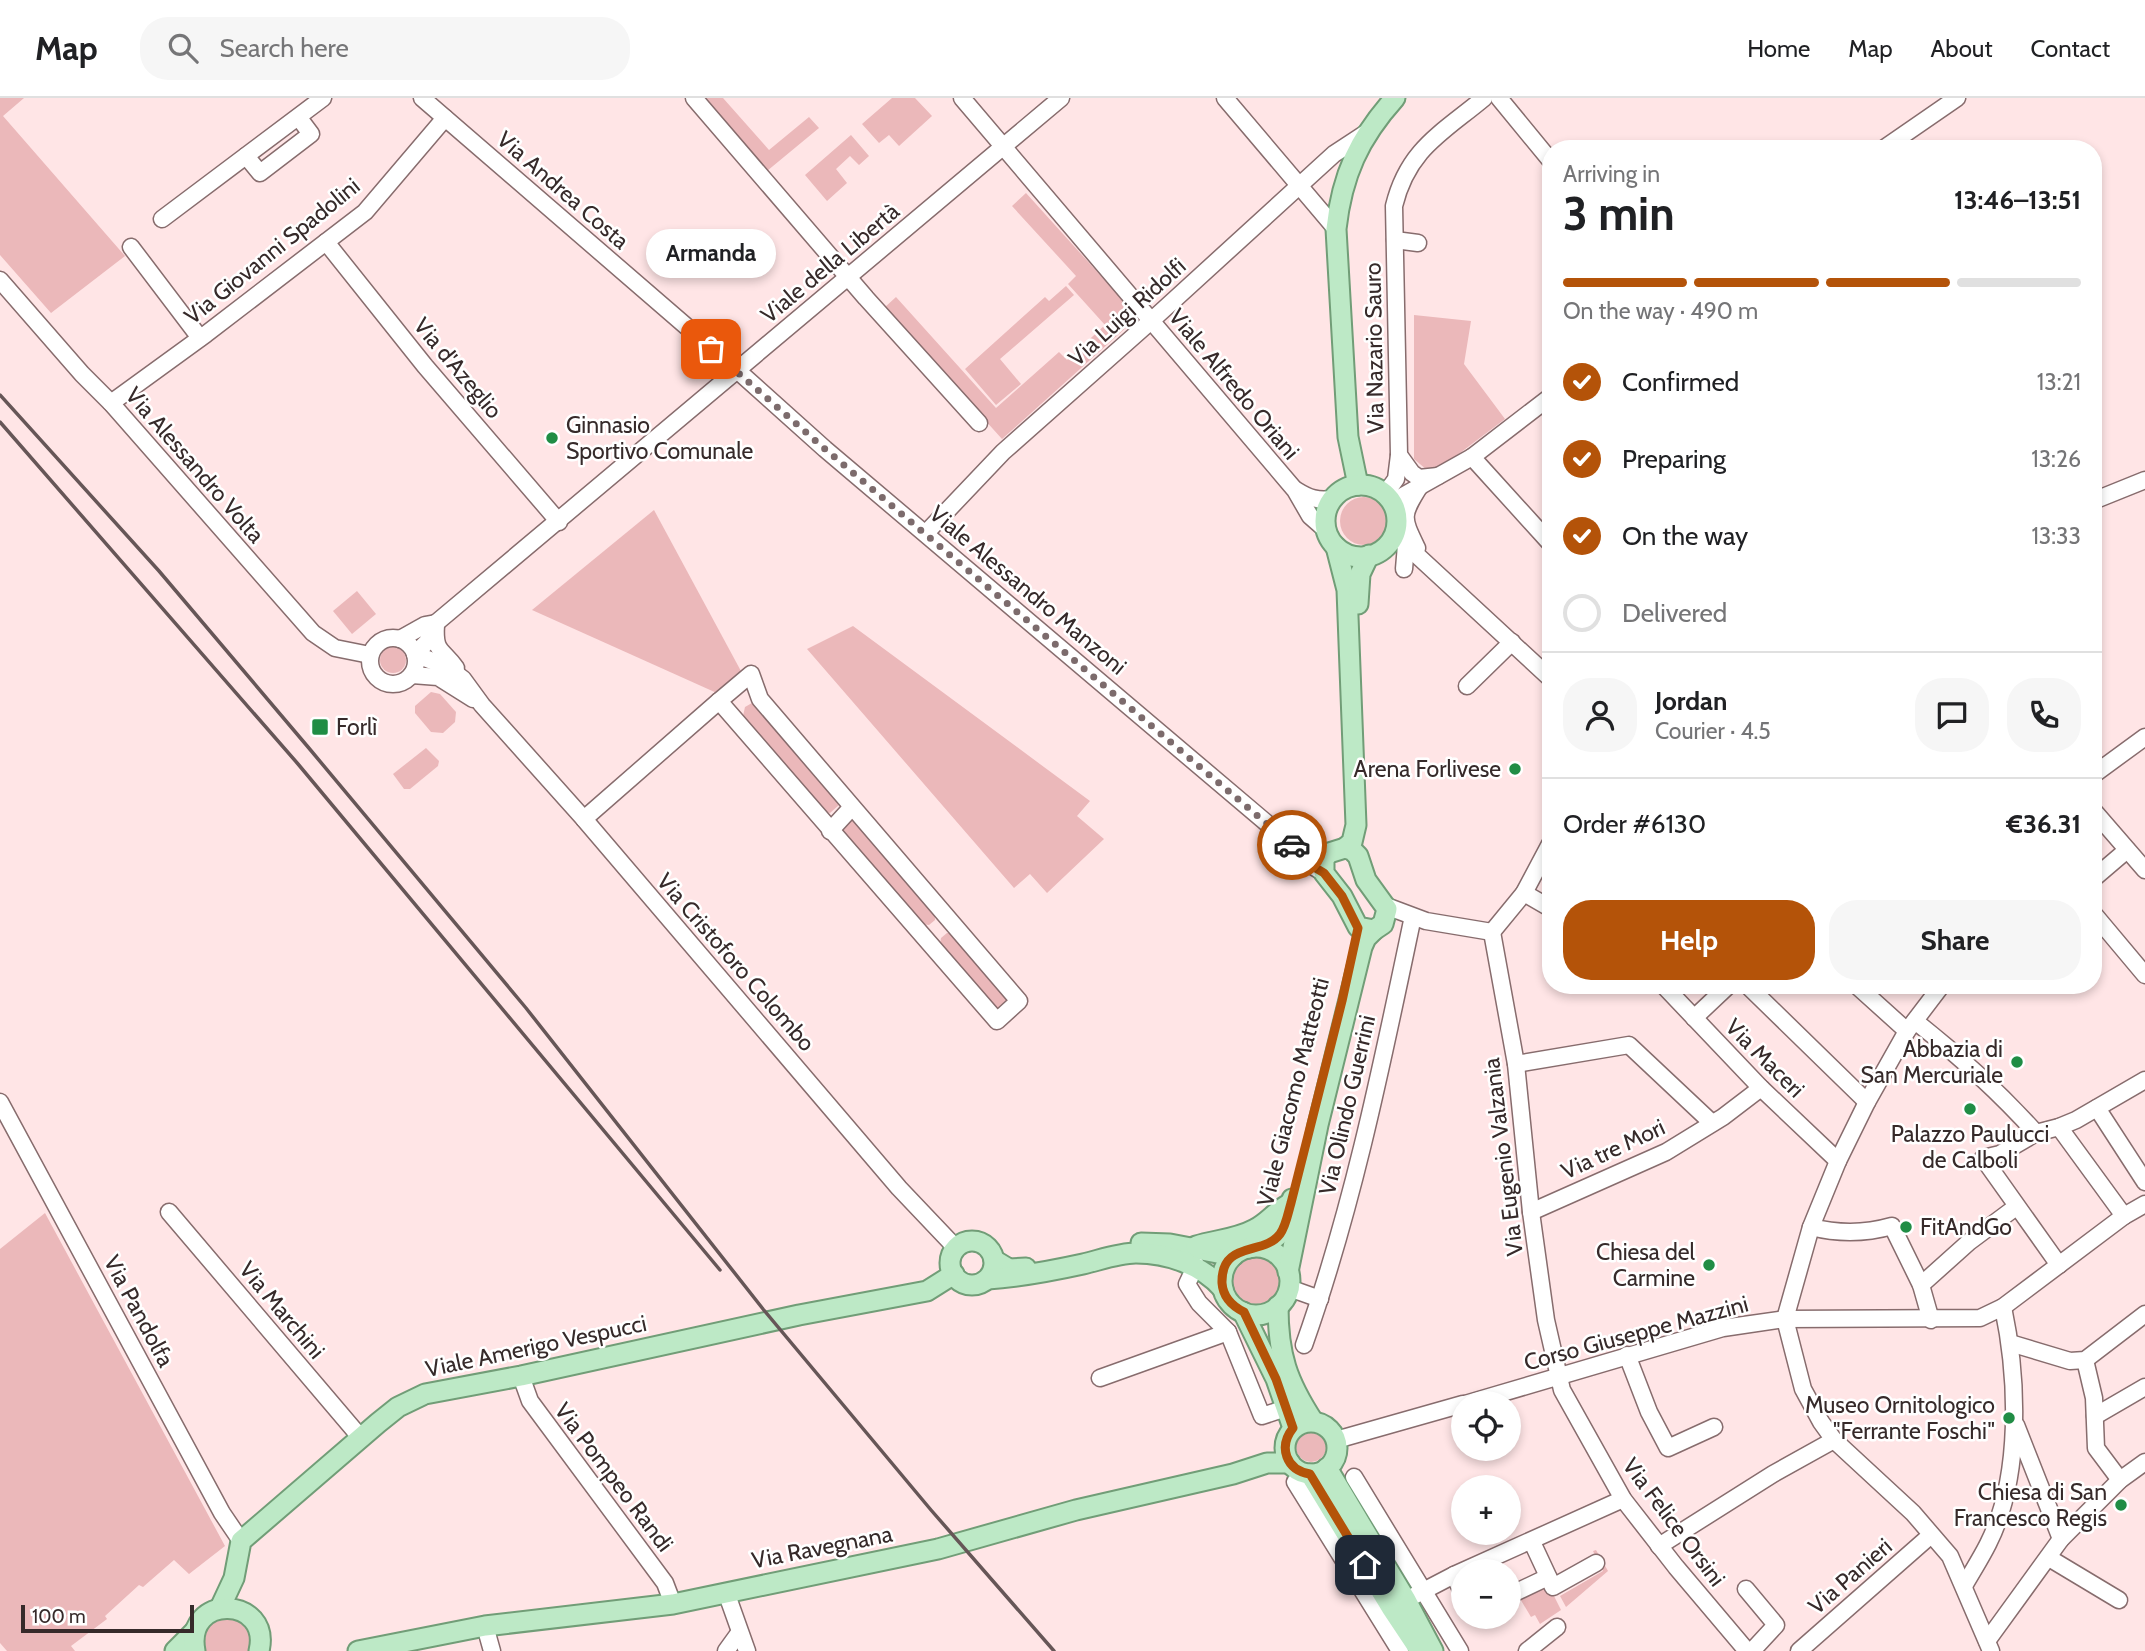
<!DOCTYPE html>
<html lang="en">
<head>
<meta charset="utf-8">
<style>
  :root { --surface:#fff; --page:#f6f6f6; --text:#202124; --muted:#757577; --line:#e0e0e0; --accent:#b45309 }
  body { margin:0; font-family:Cabin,sans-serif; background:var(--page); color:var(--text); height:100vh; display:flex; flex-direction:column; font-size:26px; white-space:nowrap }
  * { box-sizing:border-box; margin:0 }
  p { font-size:23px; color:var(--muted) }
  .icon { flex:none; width:38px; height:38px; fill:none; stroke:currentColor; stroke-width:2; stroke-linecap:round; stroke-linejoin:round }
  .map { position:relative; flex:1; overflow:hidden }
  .side { position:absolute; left:1542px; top:42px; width:560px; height:854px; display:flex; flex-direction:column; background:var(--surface); border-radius:28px; box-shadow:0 4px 10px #0003 }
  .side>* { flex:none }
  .buttons { position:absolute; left:1451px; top:1293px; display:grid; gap:14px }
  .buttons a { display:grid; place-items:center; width:70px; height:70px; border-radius:50%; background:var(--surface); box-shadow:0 4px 10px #0003; font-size:35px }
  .scale { position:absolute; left:21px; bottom:18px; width:173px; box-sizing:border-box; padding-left:7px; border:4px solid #362a2a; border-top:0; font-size:19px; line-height:24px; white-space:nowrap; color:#362a2a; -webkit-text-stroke:5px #fff; paint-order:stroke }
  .pin { position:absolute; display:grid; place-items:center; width:60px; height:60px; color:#fff; margin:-30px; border-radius:14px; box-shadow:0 4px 10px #0006 }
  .courier { position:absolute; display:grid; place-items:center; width:70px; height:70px; margin:-35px; border:5px solid #b45309; border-radius:50%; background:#fff; color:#222; box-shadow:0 2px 9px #0007 }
  .bubble { position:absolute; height:49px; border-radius:24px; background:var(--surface); box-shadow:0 4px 10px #0003; font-size:23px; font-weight:700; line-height:49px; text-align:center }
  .summary em { font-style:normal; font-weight:700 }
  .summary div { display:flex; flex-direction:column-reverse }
  .summary { display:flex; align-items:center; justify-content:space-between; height:119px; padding:0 21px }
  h1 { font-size:46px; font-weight:700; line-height:52px }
  .bar { display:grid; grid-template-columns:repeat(4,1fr); gap:10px 7px; align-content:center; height:84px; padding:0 21px }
  .bar i { height:9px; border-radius:5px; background:var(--line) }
  .bar .on { background:var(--accent) }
  .bar p { grid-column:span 4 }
  .line { display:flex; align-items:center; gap:18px; padding:0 21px; border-top:2px solid var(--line) }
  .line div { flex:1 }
  .round { display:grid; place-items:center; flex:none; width:74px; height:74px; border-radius:28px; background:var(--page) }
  ol { padding:0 21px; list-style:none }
  li { display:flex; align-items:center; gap:21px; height:77px }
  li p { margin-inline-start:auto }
  li .icon { padding:7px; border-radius:50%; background:var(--accent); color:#fff; stroke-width:4 }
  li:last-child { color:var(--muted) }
  li i { width:38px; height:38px; border:4px solid var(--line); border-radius:50% }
  .primary-button { display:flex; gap:14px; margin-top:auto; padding:14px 21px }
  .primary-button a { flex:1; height:80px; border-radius:28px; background:var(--accent); color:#fff; font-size:28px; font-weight:700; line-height:80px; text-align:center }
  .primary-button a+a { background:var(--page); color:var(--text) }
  header { display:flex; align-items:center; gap:42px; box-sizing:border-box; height:98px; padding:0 35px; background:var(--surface); border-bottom:2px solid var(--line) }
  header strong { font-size:33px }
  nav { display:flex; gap:38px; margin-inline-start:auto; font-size:24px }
  .search { width:490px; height:63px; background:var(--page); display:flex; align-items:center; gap:18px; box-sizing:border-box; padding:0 24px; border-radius:28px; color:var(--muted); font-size:26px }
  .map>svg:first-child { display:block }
  .green { fill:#ebb8ba }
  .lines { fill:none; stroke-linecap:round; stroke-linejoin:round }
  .minor-casing { stroke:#876c6d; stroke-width:19 }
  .major-casing { stroke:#719d77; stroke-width:23 }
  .minor { stroke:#fff; stroke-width:16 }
  .major { stroke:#bde9c6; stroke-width:19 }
  .rail { stroke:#665657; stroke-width:3.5 }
  .done { stroke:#7c6b6c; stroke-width:7; stroke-dasharray:0 12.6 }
  .route { stroke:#b45309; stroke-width:9 }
  .poi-dot { fill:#208d45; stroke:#fff; stroke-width:2.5 }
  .labels { text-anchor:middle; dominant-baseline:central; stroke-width:5; stroke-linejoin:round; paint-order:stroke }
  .street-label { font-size:23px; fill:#362a2a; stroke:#fff }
  .poi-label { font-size:23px; fill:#362a2a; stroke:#fff; text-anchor:end }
</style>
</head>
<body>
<header>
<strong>Map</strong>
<div class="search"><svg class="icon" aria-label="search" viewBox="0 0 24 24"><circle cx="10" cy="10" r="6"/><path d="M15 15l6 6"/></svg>Search here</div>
<nav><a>Home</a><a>Map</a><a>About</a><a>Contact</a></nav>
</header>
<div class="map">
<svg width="2145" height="1553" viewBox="0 0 2145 1553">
  <rect width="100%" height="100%" fill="#ffe5e6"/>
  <g class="green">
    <polygon points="0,0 24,0 3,18 125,158 51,215 0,157"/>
    <polygon points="703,0 723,0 769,52 809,19 819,30 767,73"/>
    <polygon points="892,0 915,0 932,18 899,48 889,37 879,45 862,26"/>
    <polygon points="851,37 869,58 859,67 850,58 836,71 847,85 827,103 805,77"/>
    <polygon points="1026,95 1138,219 1002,341 884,210 896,199 996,310 1059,254 1067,262 1105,227 1068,186 1076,178 1012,108"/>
    <polygon points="1066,188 1074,197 1000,261 1021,286 996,307 965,271 1045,199 1049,203"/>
    <polygon points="1414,217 1471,223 1464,266 1505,321 1440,370 1427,372 1414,361"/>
    <circle cx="1364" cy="423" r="24"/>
    <polygon points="654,412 742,575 719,596 532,512"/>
    <polygon points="357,493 376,516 352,536 333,513"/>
    <polygon points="853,528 1090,703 1077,718 1104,741 1047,795 1030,776 1014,790 807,551"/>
    <circle cx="393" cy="562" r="13"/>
    <polygon points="431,594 440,596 456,614 455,624 443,635 431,634 415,615 415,608"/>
    <polygon points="752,605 758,607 836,699 839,707 830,715 822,713 743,618 745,609"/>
    <polygon points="426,650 439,663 438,668 410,691 404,691 393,676"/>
    <polygon points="847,720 855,722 934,811 935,822 929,827 921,826 841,732"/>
    <polygon points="947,835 954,835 1008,900 1006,907 1001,912 993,908 940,846 941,840"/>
    <polygon points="45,1115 225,1448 189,1476 174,1462 143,1489 139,1487 105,1518 107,1521 71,1548 75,1553 7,1553 0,1545 0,1151"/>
    <circle cx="1256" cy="1182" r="24"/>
    <circle cx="1311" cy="1349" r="15"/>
    <polygon points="1596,1452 1608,1473 1566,1509 1560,1498 1603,1473 1593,1453"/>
    <polygon points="1547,1484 1561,1512 1540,1526 1535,1517 1531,1519 1519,1499"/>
    <path d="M237 1519 252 1534 251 1553H204C200 1539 205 1531 215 1520Z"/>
  </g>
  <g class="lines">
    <defs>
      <g id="minor">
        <polyline points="422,0 738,273 825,351 1289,744 1314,769 1324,775"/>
        <polyline points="694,0 866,200 979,325"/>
        <polyline points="962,0 1295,392 1310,418 1326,432"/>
        <polyline points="1225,0 1336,131"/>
        <polyline points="1499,0 1550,62"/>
        <polyline points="1883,51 1957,0"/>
        <polyline points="246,58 260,75 311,36 299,20"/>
        <polyline points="162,121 323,0"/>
        <polyline points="1395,142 1418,145"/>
        <polyline points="326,144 425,268 559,424"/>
        <polyline points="131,149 200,240"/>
        <polyline points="0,182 82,276 111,305 313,535 335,550 370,557"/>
        <polyline points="111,305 206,236 365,114 445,20"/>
        <polyline points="1472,359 1550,445"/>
        <path d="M1438 378 1419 380 1412 375 1399 357 1394 108C1408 51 1442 35 1484 0"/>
        <path d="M1296 392C1309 400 1317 403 1332 401"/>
        <polyline points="1385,396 1396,381 1399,357"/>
        <polyline points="2093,403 2145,382"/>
        <polyline points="1392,404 1472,359 1550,299"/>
        <polyline points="926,435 1003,354 1151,223 1334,56 1366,35"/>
        <polyline points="1394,436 1550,580"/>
        <path d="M1417 450C1402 419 1401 418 1420 388"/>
        <polyline points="1404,471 1406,447"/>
        <path d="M436 527C434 555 442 550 456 570"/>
        <circle cx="393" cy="563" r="23"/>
        <polyline points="400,541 425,527 436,525"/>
        <polyline points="415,556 427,544 436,525 1061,0"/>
        <polyline points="415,556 447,569 463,581 482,607 584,721 899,1090 956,1150"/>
        <polygon points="751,576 760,601 1019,903 997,923 719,603"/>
        <polyline points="412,577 438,579 473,601"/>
        <polyline points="1467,588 1512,544"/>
        <polyline points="2093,677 2145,639"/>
        <polyline points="2093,712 2145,772"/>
        <polyline points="584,721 719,603"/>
        <polyline points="830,733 852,709"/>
        <polyline points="2093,781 2127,752"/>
        <polyline points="1524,795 1550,810"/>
        <polyline points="1386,808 1426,823 1492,834"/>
        <polyline points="2093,815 2145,877"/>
        <polyline points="1492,834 1516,966 1531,1114 1546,1222 1562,1292 1623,1401 1676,1469 1747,1553"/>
        <polyline points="1492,834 1524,795 1550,746"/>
        <polyline points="1663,887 1761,990 1838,1063"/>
        <polyline points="1747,887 1867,1004"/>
        <polyline points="1856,887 1907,933"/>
        <polyline points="1942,887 1907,933 1867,1004 1838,1063 1811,1129 1785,1221 1803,1291 1821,1324 1834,1342 1913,1415 1950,1458 1991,1553"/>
        <polyline points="1694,920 1729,887"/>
        <path d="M1915 923C1958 957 1999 994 2036 1035"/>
        <polyline points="1516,966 1629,947 1712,1025"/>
        <polyline points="0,1004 222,1415 241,1443"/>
        <polyline points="2097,1010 2145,1084"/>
        <polyline points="2059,1029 2124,1118 2145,1106"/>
        <polyline points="169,1114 361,1340"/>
        <polyline points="1531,1114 1666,1054 1723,1019 1761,990"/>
        <path d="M1811 1129C1839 1136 1864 1136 1892 1128L1921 1187 1931 1222"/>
        <polyline points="1196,1167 1187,1186 1199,1205 1228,1234 1262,1318 1286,1310"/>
        <polyline points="2059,1167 1983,1060 2000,1056 2036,1035 2059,1029 2076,1022 2145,982"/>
        <polyline points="1921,1187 1969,1144 2016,1109"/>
        <polyline points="1289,1190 1320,1201"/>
        <polyline points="2010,1245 2070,1263 2085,1262 2145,1216"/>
        <path d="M1304 1247C1353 1109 1382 966 1412 823"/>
        <polyline points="1627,1257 1649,1314 1668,1350 1714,1329"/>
        <polyline points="2085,1262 2094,1300 2096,1350 2120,1382"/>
        <polyline points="521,1278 530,1303 665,1485 673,1506"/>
        <polyline points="1100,1280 1228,1234"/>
        <polyline points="1465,1306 1723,1230 1785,1221 1980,1220 2003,1209 2124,1118"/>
        <polyline points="2095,1318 2145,1289"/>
        <polyline points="2016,1327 2061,1441"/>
        <polyline points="1336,1342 1463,1306"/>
        <polyline points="1354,1379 1460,1553"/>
        <polyline points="1295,1384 1400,1553"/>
        <polyline points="1532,1444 1553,1489 1596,1465"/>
        <polyline points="1659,1448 1773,1376 1834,1342"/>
        <polyline points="2049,1460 2119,1502"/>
        <polyline points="1454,1477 1463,1496"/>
        <path d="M1964 1488C1972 1474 1981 1460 1988 1446 2022 1379 2018 1280 2003 1209"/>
        <polyline points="1746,1491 1776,1527 1752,1553"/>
        <polyline points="726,1494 747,1553"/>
        <polyline points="1508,1498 1548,1479"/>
        <polyline points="1406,1502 1454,1477 1623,1401"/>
        <polyline points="485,1528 492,1553"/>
        <polyline points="1987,1543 2061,1441 2120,1382 2145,1364"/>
        <polyline points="726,1553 739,1535"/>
        <polyline points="1527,1553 1557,1529"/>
        <polyline points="1799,1553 1931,1437"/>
      </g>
      <g id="major">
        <path d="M1358 387 1348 339 1336 131C1342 77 1359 40 1395 0"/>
        <circle cx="1361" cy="423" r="36"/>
        <polyline points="1336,449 1347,492 1356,727 1352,744 1345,750"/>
        <polyline points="1358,506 1360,476 1369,457"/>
        <polygon points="1345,750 1352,752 1358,758 1366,782 1387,811 1383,826 1374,832 1358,829 1342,798 1324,775 1324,761 1329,755"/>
        <circle cx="972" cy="1165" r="22"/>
        <polyline points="1141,1145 1170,1146 1233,1158"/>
        <path d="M1196 1148C1216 1142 1237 1141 1255 1131 1269 1124 1276 1112 1291 1105"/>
        <circle cx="1256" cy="1183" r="34"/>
        <path d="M1249 1150C1283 1143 1284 1132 1292 1101"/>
        <polyline points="994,1162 1009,1171 1026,1170"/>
        <polyline points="1288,1174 1318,1027 1362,849 1366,840 1374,832"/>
        <path d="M988 1181C1020 1179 1051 1173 1083 1166 1100 1162 1119 1155 1136 1155 1168 1155 1202 1167 1223 1191"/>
        <path d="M1278 1208C1278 1257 1287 1283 1313 1323"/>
        <polyline points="1243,1214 1276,1281 1293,1330"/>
        <circle cx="1311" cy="1350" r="26"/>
        <polyline points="1327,1370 1406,1502 1433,1553"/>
        <polyline points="1310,1376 1392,1511 1420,1553"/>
        <polyline points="220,1510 234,1480 241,1443 378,1325 398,1309 425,1296 521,1278 799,1217 927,1193 954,1176"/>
        <polyline points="175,1553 194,1534"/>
        <path d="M195 1553C184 1495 272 1498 259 1553"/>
        <polyline points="358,1553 485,1528 673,1506 938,1451 1076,1412 1233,1376 1267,1365 1290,1365"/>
      </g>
    </defs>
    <use href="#minor" class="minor-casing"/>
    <use href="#major" class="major-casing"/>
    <use href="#minor" class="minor"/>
    <use href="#major" class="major"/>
    <g class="rail">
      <polyline points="0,297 159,473 308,649 526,910 763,1211 931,1412 1054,1553"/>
      <polyline points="0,324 298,666 720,1172"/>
    </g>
  </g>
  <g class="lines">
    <polyline class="done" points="711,251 825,351 1292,747"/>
    <path class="route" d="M1292 747 1314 769 1324 775 1342 798 1358 830 1342 903 1291 1105C1288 1115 1286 1128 1280 1136 1264 1158 1221 1142 1222 1185 1223 1199 1232 1208 1244 1214L1276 1281 1293 1330C1278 1349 1286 1372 1310 1376L1365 1467"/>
  </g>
  <g class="poi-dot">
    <circle cx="552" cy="340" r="7"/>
    <rect x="311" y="620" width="18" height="18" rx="3.5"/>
    <circle cx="1515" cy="671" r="7"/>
    <circle cx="2017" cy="964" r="7"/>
    <circle cx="1970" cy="1011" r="7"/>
    <circle cx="1906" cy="1129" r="7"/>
    <circle cx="1709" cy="1167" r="7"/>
    <circle cx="2009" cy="1320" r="7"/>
    <circle cx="2121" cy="1407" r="7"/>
  </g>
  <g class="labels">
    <g class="street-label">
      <text transform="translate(563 92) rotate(41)">Via Andrea Costa</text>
      <text transform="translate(272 153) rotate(-39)">Via Giovanni Spadolini</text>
      <text transform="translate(830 165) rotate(-40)">Viale della Libertà</text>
      <text transform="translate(1127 214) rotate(-42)">Via Luigi Ridolfi</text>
      <text transform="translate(1374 250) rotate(-91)">Via Nazario Sauro</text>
      <text transform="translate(458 270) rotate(50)">Via d'Azeglio</text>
      <text transform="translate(1234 286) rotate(50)">Viale Alfredo Oriani</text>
      <text transform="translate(195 367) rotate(49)">Via Alessandro Volta</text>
      <text transform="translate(1028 492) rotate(40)">Viale Alessandro Manzoni</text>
      <text transform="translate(736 864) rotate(49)">Via Cristoforo Colombo</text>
      <text transform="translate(1765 960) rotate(45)">Via Maceri</text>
      <text transform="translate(1293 994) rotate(-76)">Viale Giacomo Matteotti</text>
      <text transform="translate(1347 1007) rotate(-77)">Via Olindo Guerrini</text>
      <text transform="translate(1613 1051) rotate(-25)">Via tre Mori</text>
      <text transform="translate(1503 1059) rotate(-97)">Via Eugenio Valzania</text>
      <text transform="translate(282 1212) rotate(50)">Via Marchini</text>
      <text transform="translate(139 1213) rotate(62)">Via Pandolfa</text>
      <text transform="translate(1636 1235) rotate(-15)">Corso Giuseppe Mazzini</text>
      <text transform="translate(536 1248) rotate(-12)">Viale Amerigo Vespucci</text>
      <text transform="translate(614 1379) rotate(53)">Via Pompeo Randi</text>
      <text transform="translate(1674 1424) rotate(53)">Via Felice Orsini</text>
      <text transform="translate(822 1449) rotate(-11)">Via Ravegnana</text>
      <text transform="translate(1850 1478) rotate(-41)">Via Panieri</text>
    </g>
    <g class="poi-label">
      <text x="566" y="327" text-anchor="start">Ginnasio<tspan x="566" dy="26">Sportivo Comunale</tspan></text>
      <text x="336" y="629" text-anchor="start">Forlì</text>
      <text x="1501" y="671">Arena Forlivese</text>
      <text x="2003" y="951">Abbazia di<tspan x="2003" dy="26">San Mercuriale</tspan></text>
      <text x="1970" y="1036" text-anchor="middle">Palazzo Paulucci<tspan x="1970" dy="26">de Calboli</tspan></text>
      <text x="1920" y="1129" text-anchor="start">FitAndGo</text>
      <text x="1695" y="1154">Chiesa del<tspan x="1695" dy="26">Carmine</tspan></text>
      <text x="1995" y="1307">Museo Ornitologico<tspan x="1995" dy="26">"Ferrante Foschi"</tspan></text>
      <text x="2107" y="1394">Chiesa di San<tspan x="2107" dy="26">Francesco Regis</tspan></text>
    </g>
  </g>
</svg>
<div class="buttons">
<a><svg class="icon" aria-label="locate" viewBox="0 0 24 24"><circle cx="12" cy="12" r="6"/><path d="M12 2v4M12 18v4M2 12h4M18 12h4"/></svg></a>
<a>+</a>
<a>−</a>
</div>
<div class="scale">100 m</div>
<div class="pin" style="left:711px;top:251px;background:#ea580c"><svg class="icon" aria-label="bag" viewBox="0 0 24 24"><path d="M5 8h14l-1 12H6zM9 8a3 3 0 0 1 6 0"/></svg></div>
<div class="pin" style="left:1365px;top:1467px;background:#1f2937"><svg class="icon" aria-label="home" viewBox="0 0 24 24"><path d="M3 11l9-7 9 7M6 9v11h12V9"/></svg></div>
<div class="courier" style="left:1292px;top:747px"><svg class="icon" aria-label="car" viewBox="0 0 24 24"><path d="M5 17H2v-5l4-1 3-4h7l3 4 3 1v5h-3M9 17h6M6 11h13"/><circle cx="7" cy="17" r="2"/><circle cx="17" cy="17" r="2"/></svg></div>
<div class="bubble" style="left:646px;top:131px;width:130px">Armanda</div>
<section class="side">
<div class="summary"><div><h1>3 min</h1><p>Arriving in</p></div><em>13:46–13:51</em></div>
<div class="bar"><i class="on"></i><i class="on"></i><i class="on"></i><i></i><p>On the way · 490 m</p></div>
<ol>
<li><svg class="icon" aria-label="check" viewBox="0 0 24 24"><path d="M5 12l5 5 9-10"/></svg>Confirmed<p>13:21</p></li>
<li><svg class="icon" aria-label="check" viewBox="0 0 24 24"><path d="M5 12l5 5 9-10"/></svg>Preparing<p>13:26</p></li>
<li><svg class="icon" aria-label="check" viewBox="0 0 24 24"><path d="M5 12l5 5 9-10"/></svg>On the way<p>13:33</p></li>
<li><i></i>Delivered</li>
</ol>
<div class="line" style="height:126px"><a class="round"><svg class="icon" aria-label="person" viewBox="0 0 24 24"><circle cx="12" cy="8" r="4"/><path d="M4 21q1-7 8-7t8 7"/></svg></a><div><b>Jordan</b><p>Courier · 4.5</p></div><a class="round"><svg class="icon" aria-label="chat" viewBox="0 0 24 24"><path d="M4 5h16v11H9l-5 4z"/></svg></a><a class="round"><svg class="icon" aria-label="phone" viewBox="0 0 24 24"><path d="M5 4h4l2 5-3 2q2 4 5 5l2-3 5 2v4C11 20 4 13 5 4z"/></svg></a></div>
<div class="line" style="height:91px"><div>Order #6130</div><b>€36.31</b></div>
<div class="primary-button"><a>Help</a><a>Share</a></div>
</section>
</div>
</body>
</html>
